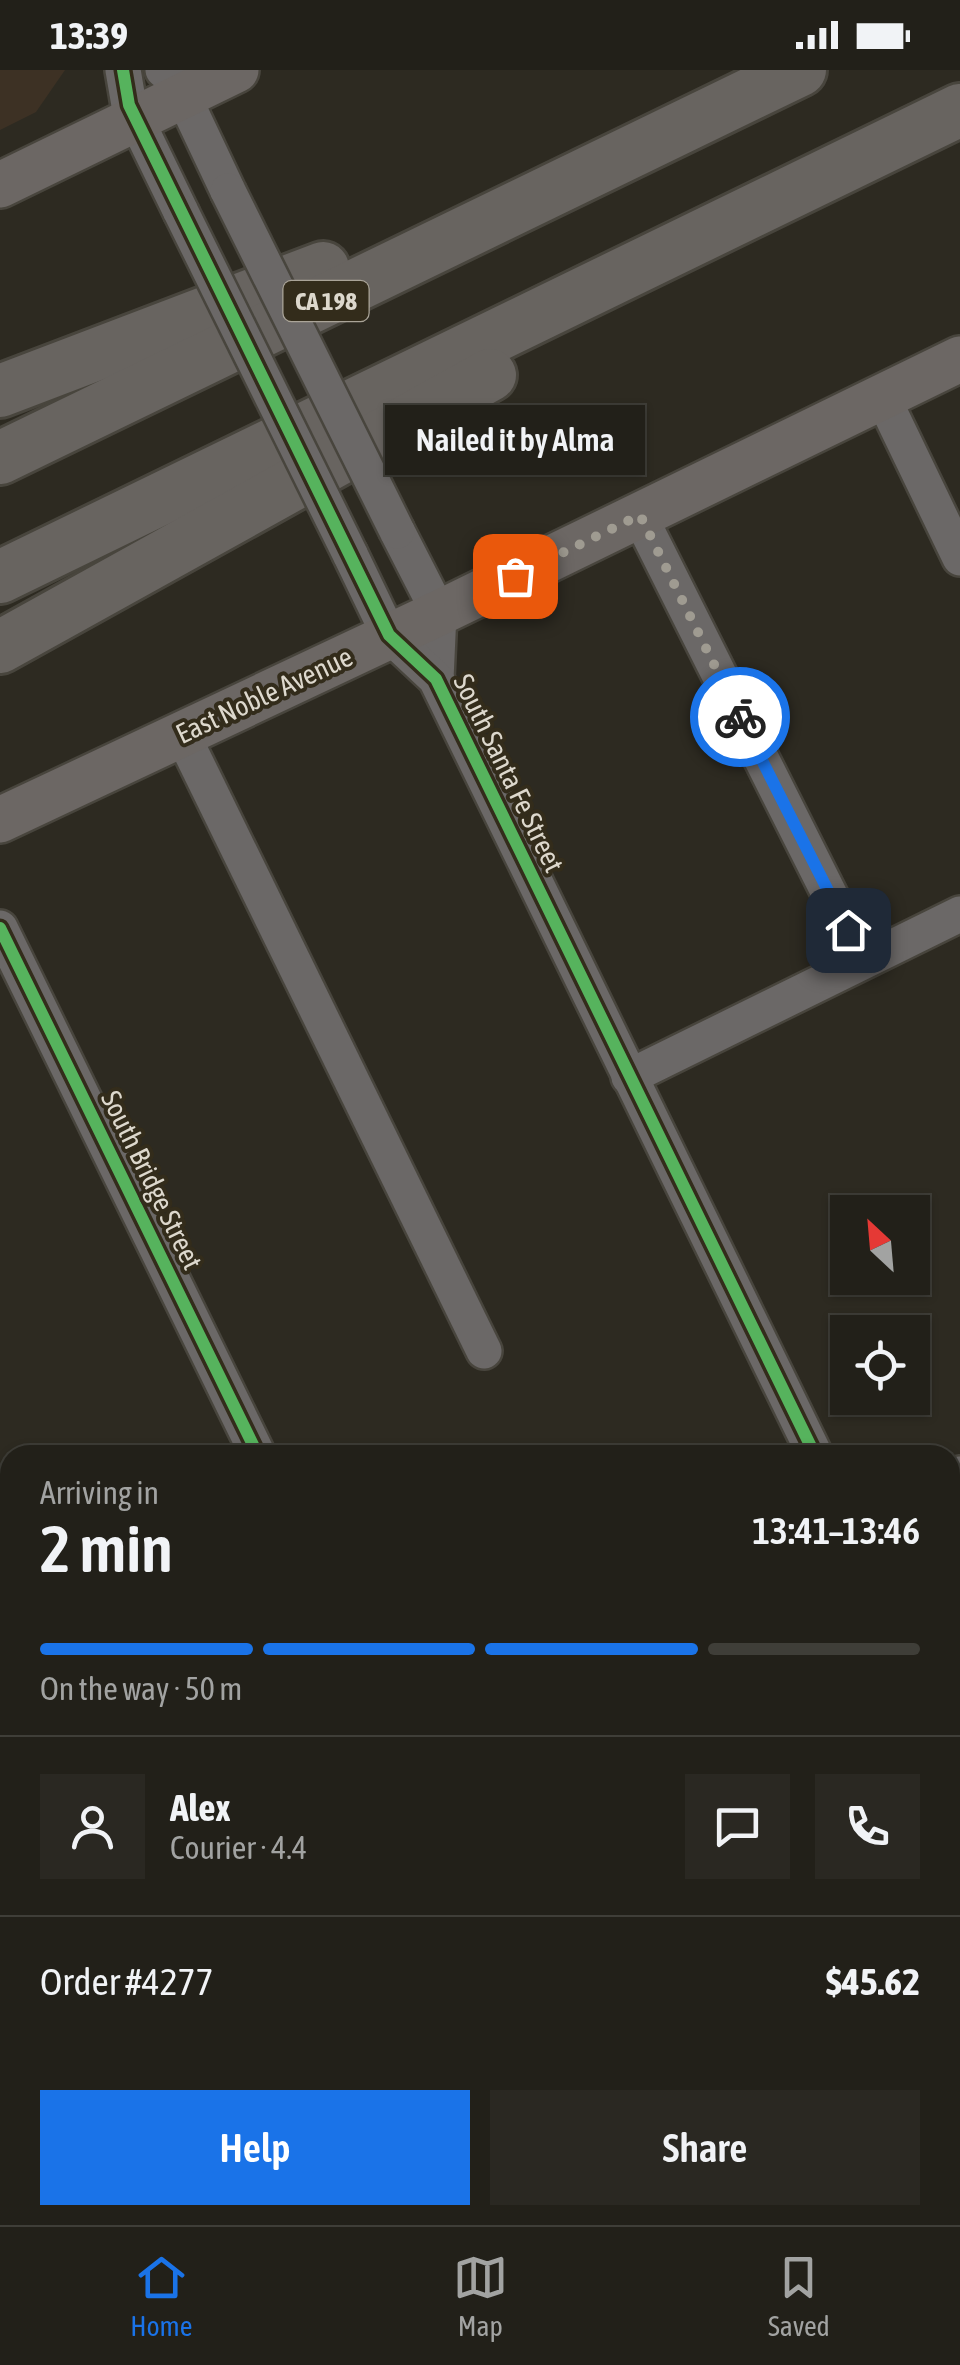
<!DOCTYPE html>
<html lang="en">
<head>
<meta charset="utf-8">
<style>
  :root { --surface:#222019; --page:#2a2822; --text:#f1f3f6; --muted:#a2a3a2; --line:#3f3e38; --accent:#1a73e8 }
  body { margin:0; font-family:"Asap Condensed",sans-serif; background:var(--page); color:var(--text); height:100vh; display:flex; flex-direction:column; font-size:38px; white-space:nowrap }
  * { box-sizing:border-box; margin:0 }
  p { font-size:32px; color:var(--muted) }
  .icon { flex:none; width:55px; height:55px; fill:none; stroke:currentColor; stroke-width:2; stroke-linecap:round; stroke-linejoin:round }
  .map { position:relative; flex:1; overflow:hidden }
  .details { position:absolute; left:0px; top:1375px; width:960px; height:780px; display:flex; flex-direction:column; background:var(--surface); border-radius:30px 30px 0 0; box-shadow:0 2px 8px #0004,0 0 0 2px var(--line) }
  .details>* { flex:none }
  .needle { width:65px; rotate:334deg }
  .buttons { position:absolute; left:830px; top:1125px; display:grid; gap:20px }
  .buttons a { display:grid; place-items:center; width:100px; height:100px; border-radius:0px; background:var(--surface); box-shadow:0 2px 8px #0004,0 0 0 2px var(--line); font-size:50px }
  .pin { position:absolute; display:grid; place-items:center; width:85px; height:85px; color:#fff; margin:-42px; border-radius:20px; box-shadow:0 5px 15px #0006 }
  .courier { position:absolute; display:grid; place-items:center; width:100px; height:100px; margin:-50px; border:8px solid #1a73e8; border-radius:50%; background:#fff; color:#222; box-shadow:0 2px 12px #0007 }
  .bubble { position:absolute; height:70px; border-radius:0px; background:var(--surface); box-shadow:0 2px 8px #0004,0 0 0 2px var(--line); font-size:32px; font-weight:600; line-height:70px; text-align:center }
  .summary em { font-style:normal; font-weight:600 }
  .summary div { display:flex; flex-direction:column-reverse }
  .summary { display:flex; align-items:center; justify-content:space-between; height:170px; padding:0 40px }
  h1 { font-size:65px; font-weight:600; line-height:75px }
  .bar { display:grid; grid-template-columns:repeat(4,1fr); gap:15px 10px; align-content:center; height:120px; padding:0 40px }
  .bar i { height:12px; border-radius:8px; background:var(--line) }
  .bar .current { background:var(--accent) }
  .bar p { grid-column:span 4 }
  .line { display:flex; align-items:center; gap:25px; padding:0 40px; border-top:2px solid var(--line) }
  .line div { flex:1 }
  .round { display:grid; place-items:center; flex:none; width:105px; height:105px; border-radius:0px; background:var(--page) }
  .action { display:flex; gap:20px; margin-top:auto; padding:20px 40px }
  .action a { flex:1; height:115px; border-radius:0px; background:var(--accent); color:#fff; font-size:40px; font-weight:600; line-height:115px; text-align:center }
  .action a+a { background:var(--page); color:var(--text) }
  .status { display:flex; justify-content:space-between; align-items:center; height:70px; padding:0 50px; background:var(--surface); direction:ltr }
  .status svg { height:28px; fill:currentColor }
  .dock { display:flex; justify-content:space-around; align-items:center; height:140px; border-top:2px solid var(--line); background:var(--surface); font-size:28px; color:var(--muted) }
  .dock a { display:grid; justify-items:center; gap:5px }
  .dock .current { color:var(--accent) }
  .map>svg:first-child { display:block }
  .commercial { fill:#3d3124 }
  .built { fill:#3c331d }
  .green { fill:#37452d }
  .building { fill:#4a453e; stroke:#524e46; stroke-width:2.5 }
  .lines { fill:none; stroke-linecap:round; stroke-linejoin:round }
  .minor-casing { stroke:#48453d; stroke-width:40 }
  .major-casing { stroke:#48453d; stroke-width:50 }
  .highway-casing { stroke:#48453d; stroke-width:58 }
  .minor { stroke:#6b6867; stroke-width:35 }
  .major { stroke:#6c6764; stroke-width:45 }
  .highway { stroke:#686460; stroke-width:52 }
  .minor-bridge-casing { stroke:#48453d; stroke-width:40; stroke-linecap:butt }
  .minor-bridge { stroke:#6b6867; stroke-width:35 }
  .cycleway-casing { stroke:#332c1b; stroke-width:19 }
  .cycleway { stroke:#56b35d; stroke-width:12 }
  .done { stroke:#9f9b91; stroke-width:10; stroke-dasharray:0 18 }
  .route { stroke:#1a73e8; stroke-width:12 }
  .labels { text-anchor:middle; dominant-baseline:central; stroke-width:8; stroke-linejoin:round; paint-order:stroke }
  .shield { fill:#332c1b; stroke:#aaa498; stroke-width:2.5 }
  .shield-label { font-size:25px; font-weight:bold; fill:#ddd8cd }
  .street-label { font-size:28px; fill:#ddd8cd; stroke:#332c1b }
</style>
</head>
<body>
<div class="status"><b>13:39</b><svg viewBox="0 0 49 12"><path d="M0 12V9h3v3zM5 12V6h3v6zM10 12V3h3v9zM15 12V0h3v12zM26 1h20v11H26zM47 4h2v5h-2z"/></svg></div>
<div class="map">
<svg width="960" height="2155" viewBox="0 0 960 2155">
  <rect width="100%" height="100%" fill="#2d2a21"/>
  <polygon class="commercial" points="0,0 65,0 36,42 0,60"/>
  <g class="built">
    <polygon points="10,1720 10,1914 0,1894 0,1725"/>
    <polygon points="126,2145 584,2145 589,2155 131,2155"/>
  </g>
  <polygon class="green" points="423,2145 500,2145 505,2155 403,2155"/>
  <polygon class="building" points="10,1769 10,1842 3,1845 0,1839 2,1812 0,1774"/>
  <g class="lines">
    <defs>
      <g id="minor">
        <polyline points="123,0 129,35 181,142"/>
        <polyline points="163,0 176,11 228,121"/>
        <polyline points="882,326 960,488"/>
        <polyline points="639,445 863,891"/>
        <polyline points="397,461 439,543 436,609"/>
        <polyline points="350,484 389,565 436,609 815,1385"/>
        <polyline points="182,664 484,1281"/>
        <polyline points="0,858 258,1385"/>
        <polyline points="629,1007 960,844"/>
        <polyline points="950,1409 960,1404"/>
        <polyline points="0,1429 10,1449"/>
        <polyline points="950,1651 960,1670"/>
        <polyline points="0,1668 10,1663"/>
        <polyline points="950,1922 960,1917"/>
        <polyline points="0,1989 10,2009"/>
        <polyline points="78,2145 83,2155"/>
        <polyline points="640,2145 645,2155"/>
      </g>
      <g id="major">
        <polyline points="0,115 236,0"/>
        <polyline points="0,750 439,543 960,289"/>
      </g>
      <g id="highway">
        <polyline points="0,321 323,198"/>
        <polyline points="0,388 800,0"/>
        <polyline points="0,507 960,40"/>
        <polyline points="0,577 490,305"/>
      </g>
    </defs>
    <use href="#minor" class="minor-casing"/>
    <use href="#major" class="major-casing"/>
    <use href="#highway" class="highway-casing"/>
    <use href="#minor" class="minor"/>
    <use href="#major" class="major"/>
    <use href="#highway" class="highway"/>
    <defs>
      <g id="minor-bridge">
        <polyline points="228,121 397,461"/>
        <polyline points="181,142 350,484"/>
      </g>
    </defs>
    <use href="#minor-bridge" class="minor-bridge-casing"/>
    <use href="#minor-bridge" class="minor-bridge"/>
    <defs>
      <g id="cycleway">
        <polyline points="123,0 129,35 389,565 436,609 815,1385"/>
        <polyline points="0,858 258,1385"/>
      </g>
    </defs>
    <use href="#cycleway" class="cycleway-casing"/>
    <use href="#cycleway" class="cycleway"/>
  </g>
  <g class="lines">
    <polyline class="done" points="515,506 640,445 740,647"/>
    <polyline class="route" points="740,647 848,860"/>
  </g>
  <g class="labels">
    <rect class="shield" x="283.5" y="211" width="85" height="40" rx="8"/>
    <g class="shield-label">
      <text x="326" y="231">CA 198</text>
    </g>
    <g class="street-label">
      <text transform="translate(264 625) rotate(-25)">East Noble Avenue</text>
      <text transform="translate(509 703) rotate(64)">South Santa Fe Street</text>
      <text transform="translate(152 1110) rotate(64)">South Bridge Street</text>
    </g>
  </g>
</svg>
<div class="buttons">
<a><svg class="needle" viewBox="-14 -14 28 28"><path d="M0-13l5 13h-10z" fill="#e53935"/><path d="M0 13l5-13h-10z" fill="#a2a3a2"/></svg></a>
<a><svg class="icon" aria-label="locate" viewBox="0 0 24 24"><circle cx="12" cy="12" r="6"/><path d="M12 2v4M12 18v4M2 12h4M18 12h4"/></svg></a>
</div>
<div class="pin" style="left:515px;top:506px;background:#ea580c"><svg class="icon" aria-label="bag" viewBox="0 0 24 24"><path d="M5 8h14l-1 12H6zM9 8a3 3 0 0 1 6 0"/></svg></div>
<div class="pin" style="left:848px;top:860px;background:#1f2937"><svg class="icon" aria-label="home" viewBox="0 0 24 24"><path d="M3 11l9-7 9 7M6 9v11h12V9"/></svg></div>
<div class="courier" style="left:740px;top:647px"><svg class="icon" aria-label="bike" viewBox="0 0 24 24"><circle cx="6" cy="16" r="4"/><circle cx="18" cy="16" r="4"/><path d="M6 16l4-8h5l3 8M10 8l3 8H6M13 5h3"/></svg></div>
<div class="bubble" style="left:385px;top:335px;width:260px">Nailed it by Alma</div>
<section class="details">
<div class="summary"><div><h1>2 min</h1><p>Arriving in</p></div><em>13:41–13:46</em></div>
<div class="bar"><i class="current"></i><i class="current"></i><i class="current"></i><i></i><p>On the way · 50 m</p></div>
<div class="line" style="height:180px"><a class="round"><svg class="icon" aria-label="person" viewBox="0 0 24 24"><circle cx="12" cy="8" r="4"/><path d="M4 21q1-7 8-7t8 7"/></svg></a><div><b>Alex</b><p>Courier · 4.4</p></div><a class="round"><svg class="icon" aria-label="chat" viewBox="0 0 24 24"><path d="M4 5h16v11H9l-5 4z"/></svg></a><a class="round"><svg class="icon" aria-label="phone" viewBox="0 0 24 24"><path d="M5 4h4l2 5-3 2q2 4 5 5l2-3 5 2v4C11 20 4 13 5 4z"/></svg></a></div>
<div class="line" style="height:130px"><div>Order #4277</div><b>$45.62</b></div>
<div class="action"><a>Help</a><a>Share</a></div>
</section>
</div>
<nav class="dock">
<a class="current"><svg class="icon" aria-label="home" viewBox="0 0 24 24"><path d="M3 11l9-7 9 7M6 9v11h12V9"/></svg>Home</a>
<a><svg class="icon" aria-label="map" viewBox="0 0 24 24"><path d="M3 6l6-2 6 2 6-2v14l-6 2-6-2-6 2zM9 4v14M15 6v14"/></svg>Map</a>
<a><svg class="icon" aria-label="saved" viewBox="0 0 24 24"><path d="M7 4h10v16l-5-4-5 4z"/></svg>Saved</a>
</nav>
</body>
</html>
